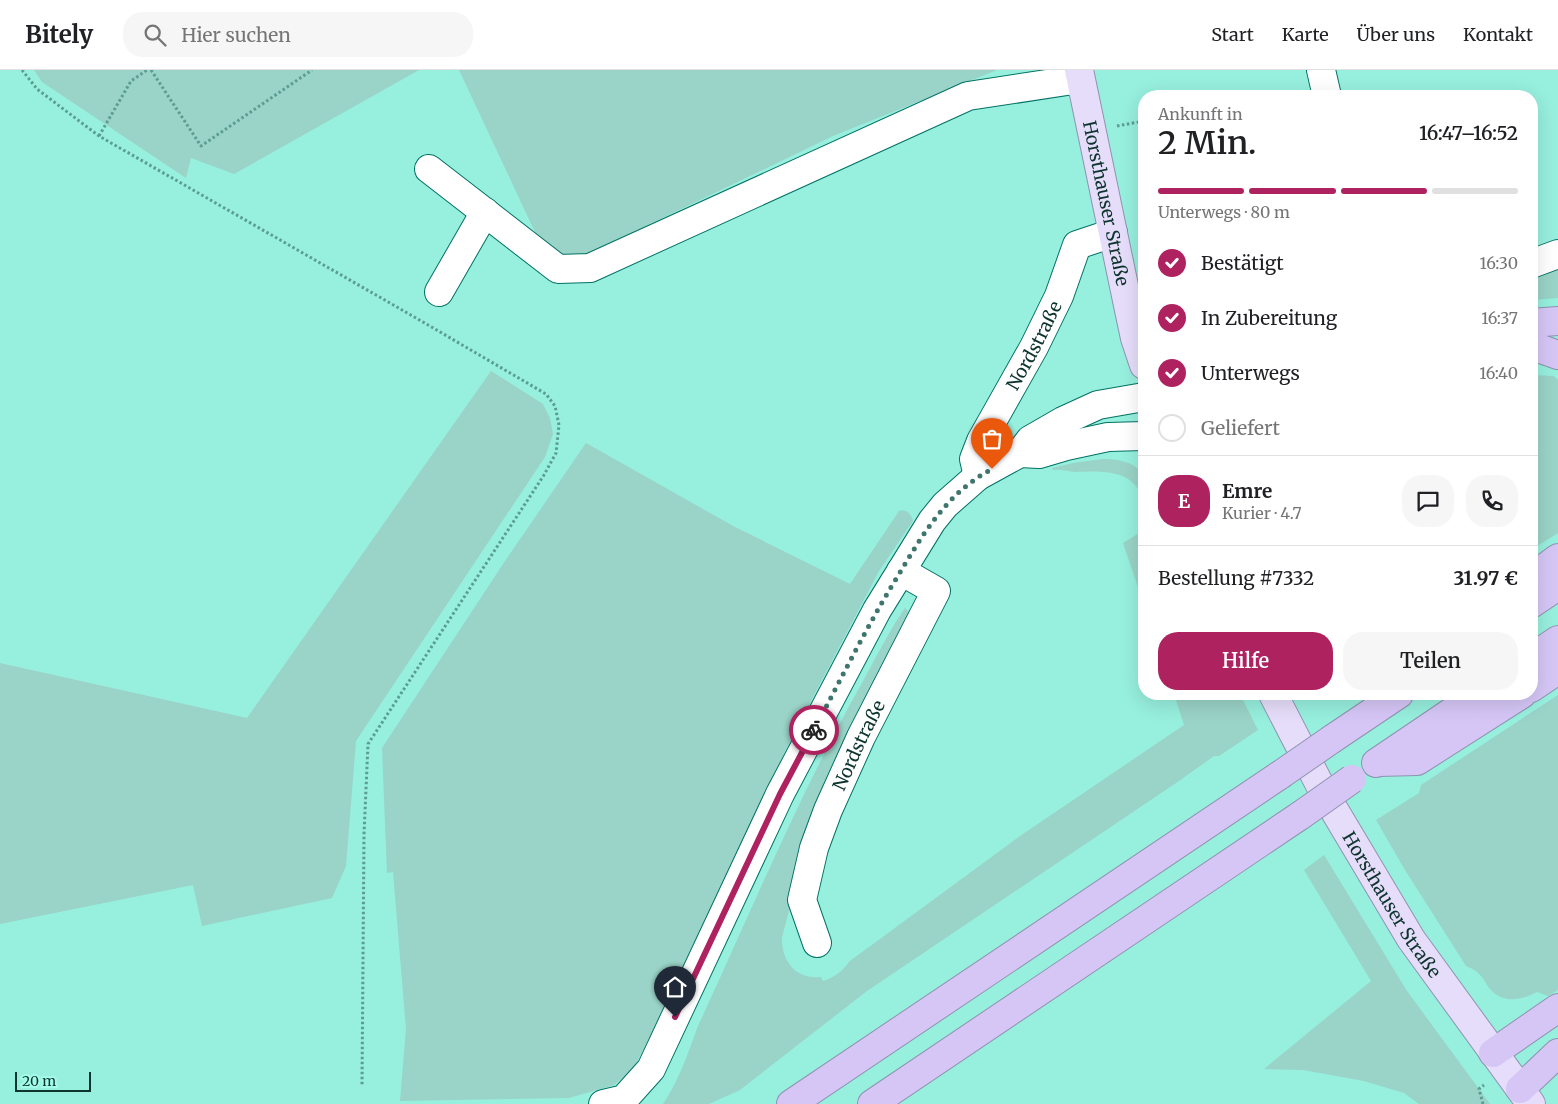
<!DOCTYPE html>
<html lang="de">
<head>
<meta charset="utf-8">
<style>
  :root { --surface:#fff; --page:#f6f6f6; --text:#202124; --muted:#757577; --line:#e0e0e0; --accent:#ae2260 }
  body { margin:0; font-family:Merriweather,serif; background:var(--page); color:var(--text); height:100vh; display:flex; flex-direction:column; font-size:19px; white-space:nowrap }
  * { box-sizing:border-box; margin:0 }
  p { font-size:16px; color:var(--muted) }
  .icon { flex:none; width:28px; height:28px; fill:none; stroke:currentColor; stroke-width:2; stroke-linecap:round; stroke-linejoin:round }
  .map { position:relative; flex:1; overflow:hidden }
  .drawer { position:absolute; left:1138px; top:20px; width:400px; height:610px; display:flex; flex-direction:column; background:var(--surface); border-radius:20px; box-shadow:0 5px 20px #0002 }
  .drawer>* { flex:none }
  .scale { position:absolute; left:15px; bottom:12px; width:76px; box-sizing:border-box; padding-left:5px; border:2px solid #0e342e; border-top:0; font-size:14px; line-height:18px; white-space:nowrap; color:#0e342e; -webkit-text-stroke:4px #a4fdeb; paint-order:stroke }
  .pin { position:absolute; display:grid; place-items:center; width:42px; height:42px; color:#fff; margin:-51px -21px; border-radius:50% 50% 50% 0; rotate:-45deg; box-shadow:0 0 5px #0007 }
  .pin .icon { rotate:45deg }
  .courier { position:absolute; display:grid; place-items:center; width:50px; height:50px; margin:-25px; border:4px solid #ae2260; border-radius:50%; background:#fff; color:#222; box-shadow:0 1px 6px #0007 }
  .headline em { font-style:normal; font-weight:600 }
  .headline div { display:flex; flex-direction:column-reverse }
  .headline { display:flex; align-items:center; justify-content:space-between; height:85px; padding:0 20px }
  h1 { font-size:32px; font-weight:600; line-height:38px }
  .bar { display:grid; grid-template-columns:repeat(4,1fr); gap:8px 5px; align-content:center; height:60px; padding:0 20px }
  .bar i { height:6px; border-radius:4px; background:var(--line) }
  .bar .on { background:var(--accent) }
  .bar p { grid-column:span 4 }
  .line { display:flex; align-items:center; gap:12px; padding:0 20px; border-top:1px solid var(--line) }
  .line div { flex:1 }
  .round { display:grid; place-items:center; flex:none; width:52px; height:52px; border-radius:20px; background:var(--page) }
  ol { padding:0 20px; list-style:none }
  li { display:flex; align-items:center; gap:15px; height:55px }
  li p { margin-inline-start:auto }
  li .icon { padding:5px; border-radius:50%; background:var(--accent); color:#fff; stroke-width:4 }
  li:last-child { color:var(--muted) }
  li i { width:28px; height:28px; border:2px solid var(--line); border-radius:50% }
  .button { display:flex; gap:10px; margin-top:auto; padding:10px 20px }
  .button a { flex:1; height:58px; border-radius:20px; background:var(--accent); color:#fff; font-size:20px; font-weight:600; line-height:58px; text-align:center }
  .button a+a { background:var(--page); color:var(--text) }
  header { display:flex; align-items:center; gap:30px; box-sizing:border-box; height:70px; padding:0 25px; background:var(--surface); border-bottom:1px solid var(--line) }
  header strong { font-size:24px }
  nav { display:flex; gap:28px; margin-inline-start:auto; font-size:18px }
  .search { width:350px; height:45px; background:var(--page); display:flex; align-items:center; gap:12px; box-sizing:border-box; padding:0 18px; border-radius:20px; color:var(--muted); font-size:19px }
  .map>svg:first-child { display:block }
  .green { fill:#9ad3c7 }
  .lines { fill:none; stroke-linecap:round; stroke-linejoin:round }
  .minor-casing { stroke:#027264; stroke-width:30 }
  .major-casing { stroke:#8f93b0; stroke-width:30 }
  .highway-casing { stroke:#8f93b0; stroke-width:30 }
  .path { stroke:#5b9d91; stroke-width:3; stroke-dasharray:2.5 2.5; stroke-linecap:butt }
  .minor { stroke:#fff; stroke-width:28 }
  .major { stroke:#e6ddfa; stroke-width:28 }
  .highway { stroke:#d5c6f6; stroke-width:28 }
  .highway-bridge-casing { stroke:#8f93b0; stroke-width:30; stroke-linecap:butt }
  .highway-bridge { stroke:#d5c6f6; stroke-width:28 }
  .done { stroke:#3e756c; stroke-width:5; stroke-dasharray:0 9 }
  .route { stroke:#ae2260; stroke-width:6 }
  .labels { text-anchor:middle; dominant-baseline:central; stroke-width:4; stroke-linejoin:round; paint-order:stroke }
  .street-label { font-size:18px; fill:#0e342e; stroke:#a4fdeb }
</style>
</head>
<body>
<header>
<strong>Bitely</strong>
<div class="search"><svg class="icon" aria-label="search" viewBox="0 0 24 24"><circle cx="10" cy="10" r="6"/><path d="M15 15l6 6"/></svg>Hier suchen</div>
<nav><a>Start</a><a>Karte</a><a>Über uns</a><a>Kontakt</a></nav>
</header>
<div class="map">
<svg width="1558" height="1034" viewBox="0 0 1558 1034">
  <rect width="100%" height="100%" fill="#97efde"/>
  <g class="green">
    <polygon points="34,0 419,0 234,104 191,88 186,108 42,12"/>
    <polygon points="459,0 997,0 833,66 569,193 542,177"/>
    <polygon points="1558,197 1558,228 1531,230 1531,207"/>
    <polygon points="491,301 543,334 550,348 553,364 545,387 356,671 346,796 332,828 202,856 193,815 0,854 0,593 247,648"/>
    <polygon points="1531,305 1554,306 1558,310 1558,463 1531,480"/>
    <path d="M586 373 735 457 850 514 899 441C907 439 911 444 913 451L879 501 790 671 661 946 633 999 614 1015 569 1028 400 1031 406 959 393 802 387 803 382 678 505 491Z"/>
    <path d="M1102 389C1118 389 1132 391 1144 404V438C1142 433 1142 427 1140 423 1130 399 1097 401 1076 402 1068 402 1061 399 1053 400L1052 398 1073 393Z"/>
    <polygon points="1144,460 1144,535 1123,473"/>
    <path d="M905 538 911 544 803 788 782 867C781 891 796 910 821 907L823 911C836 907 842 901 850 891L1020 766 1184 655 1174 624H1240L1258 660 1219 686H1214L1179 711 867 921 740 1020 709 1034H663C679 1010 688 983 698 956 750 843 798 728 858 620 874 592 887 564 905 538Z"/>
    <path d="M1558 625V920L1548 926 1537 922C1522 930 1504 934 1491 920 1486 915 1484 908 1479 904 1476 900 1470 898 1466 896L1405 800 1376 750 1419 723 1421 715Z"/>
    <polygon points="1324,785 1407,921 1490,1034 1419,1034 1404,1023 1364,1011 1303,1000 1264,999 1371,911 1304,800"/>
  </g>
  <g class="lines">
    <defs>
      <g id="minor">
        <polyline points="1321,0 1327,26"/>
        <polyline points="429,99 558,199 590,198 968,26 1080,9"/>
        <polyline points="1531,194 1558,184"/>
        <polyline points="439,222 485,142"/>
        <polyline points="1020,383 1039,384 1066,376 1108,367 1144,366"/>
        <path id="s1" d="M978 406 974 389 981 371 1034 277 1059 226 1077 175 1113 163"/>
        <path id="s2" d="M817 873 802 830 814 778 828 740 861 667 936 521 901 501"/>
        <polyline points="603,1034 624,1029 651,999 780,724 877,540 932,451 945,435 978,406 1020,383 1030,370 1063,351 1098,335 1144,327"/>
      </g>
      <g id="major">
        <path id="s3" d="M1079 0 1129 240 1135 268 1144 295"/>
        <path id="s4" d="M1273 624 1324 723 1411 869 1531 1034"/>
      </g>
      <g id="highway">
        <polyline points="1531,253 1558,251"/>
        <polyline points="1531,279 1541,279 1558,285"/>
        <polyline points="1531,508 1558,488"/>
        <polyline points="1531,534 1558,516"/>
        <polyline points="1531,588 1558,570"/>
        <polyline points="1531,618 1558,600"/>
        <polyline points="1332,669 1399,624"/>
        <polyline points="1378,692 1417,691 1522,624"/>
        <polyline points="1376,693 1478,624"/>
        <polyline points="1493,983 1558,938"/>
        <polyline points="1520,1019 1558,983"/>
        <polyline points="791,1034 1280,705"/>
        <polyline points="872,1034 1301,745"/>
      </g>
    </defs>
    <use href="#minor" class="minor-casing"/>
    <use href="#major" class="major-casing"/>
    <use href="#highway" class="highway-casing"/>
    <g class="path">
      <polyline points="22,0 37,19 99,66 423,252 546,324 555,336 559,355 556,383 544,405 368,674 364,764 362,1015"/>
      <polyline points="151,0 201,76 312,0"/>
      <polyline points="1117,56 1144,51"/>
      <polyline points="99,66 131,11 147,0"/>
      <polyline points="1483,1034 1479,1019 1484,1015"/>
    </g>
    <use href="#minor" class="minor"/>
    <use href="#major" class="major"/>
    <use href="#highway" class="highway"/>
    <defs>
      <g id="highway-bridge">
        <polyline points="1280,705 1332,669"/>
        <polyline points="1301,745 1352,709"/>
      </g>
    </defs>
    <use href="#highway-bridge" class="highway-bridge-casing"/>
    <use href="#highway-bridge" class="highway-bridge"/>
  </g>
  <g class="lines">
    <path class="done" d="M814 660C841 609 866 558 896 509 922 466 945 424 992 399"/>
    <polyline class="route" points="675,947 780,724 814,660"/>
  </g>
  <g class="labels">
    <g class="street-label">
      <text stroke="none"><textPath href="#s3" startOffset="136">Horsthauser Straße</textPath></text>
      <text stroke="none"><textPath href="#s1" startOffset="146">Nordstraße</textPath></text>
      <text stroke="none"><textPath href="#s2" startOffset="211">Nordstraße</textPath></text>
      <text stroke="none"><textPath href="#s4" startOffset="242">Horsthauser Straße</textPath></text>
    </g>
  </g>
</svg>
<div class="scale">20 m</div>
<div class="pin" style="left:992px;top:399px;background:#ea580c"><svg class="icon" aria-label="bag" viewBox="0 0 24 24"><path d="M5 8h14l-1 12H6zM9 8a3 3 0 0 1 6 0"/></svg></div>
<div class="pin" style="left:675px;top:947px;background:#1f2937"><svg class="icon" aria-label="home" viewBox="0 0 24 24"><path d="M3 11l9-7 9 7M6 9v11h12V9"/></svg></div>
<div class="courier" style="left:814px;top:660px"><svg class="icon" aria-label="bike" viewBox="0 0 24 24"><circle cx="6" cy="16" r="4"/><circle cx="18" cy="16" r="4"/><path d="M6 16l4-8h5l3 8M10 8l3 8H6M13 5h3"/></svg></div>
<section class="drawer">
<div class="headline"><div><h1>2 Min.</h1><p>Ankunft in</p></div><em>16:47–16:52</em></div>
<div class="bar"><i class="on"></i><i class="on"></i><i class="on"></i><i></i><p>Unterwegs · 80 m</p></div>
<ol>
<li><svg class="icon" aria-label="check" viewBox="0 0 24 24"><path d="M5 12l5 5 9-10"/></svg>Bestätigt<p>16:30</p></li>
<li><svg class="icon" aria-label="check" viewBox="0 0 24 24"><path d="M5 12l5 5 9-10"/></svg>In Zubereitung<p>16:37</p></li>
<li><svg class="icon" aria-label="check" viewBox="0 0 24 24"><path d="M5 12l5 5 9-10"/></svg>Unterwegs<p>16:40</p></li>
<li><i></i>Geliefert</li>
</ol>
<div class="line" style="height:90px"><b class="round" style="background:var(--accent);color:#fff">E</b><div><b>Emre</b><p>Kurier · 4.7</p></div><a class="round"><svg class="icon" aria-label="chat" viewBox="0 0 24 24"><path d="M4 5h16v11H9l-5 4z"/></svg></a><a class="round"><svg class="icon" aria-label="phone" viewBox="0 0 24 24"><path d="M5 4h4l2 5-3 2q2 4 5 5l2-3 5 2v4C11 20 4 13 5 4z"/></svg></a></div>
<div class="line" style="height:65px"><div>Bestellung #7332</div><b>31.97 €</b></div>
<div class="button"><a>Hilfe</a><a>Teilen</a></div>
</section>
</div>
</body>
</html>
